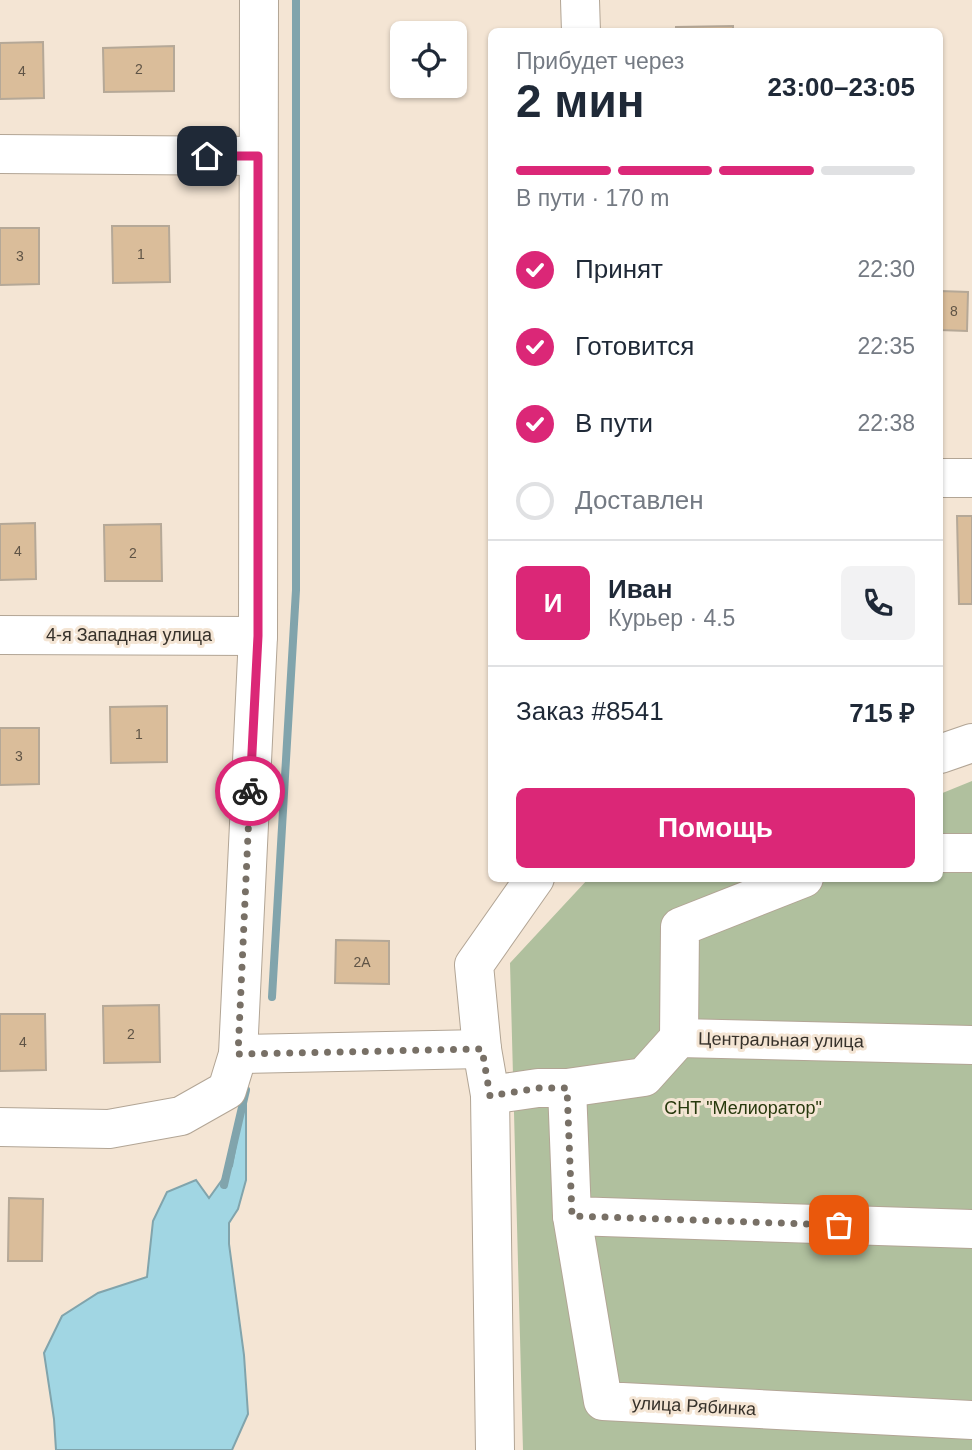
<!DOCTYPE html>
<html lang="ru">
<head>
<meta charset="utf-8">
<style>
  :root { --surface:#fff; --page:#f2f2f3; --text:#1f2937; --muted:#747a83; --line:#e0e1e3; --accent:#db2777 }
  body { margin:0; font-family:Helvetica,sans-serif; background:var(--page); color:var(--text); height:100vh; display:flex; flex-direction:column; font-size:26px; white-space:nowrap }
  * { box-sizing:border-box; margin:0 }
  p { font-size:23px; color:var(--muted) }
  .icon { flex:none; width:38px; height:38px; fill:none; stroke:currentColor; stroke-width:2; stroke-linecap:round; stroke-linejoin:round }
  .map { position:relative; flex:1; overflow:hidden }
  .panel { position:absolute; left:488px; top:28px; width:455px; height:854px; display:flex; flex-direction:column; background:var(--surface); border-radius:10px; box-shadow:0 2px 5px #0004 }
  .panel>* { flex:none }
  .buttons { position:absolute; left:390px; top:21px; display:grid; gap:14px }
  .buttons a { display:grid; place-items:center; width:77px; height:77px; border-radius:10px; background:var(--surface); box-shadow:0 2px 5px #0004; font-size:35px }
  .pin { position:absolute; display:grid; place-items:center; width:60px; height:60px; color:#fff; margin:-30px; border-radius:14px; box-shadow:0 4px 10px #0006 }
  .courier { position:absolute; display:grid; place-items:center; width:70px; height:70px; margin:-35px; border:5px solid #db2777; border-radius:50%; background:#fff; color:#222; box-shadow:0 2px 9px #0007 }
  .overview em { font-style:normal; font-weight:600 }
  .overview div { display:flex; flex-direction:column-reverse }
  .overview { display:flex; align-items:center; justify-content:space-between; height:119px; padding:0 28px }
  h1 { font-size:46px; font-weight:600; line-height:52px }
  .bar { display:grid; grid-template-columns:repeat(4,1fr); gap:10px 7px; align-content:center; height:84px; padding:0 28px }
  .bar i { height:9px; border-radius:5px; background:var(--line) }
  .bar .current { background:var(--accent) }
  .bar p { grid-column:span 4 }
  .line { display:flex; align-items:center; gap:18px; padding:0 28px; border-top:2px solid var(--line) }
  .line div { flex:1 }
  .round { display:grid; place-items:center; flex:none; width:74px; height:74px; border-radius:10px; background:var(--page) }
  ol { padding:0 28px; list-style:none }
  li { display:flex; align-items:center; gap:21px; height:77px }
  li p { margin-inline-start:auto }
  li .icon { padding:7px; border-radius:50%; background:var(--accent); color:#fff; stroke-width:4 }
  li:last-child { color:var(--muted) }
  li i { width:38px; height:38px; border:4px solid var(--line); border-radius:50% }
  .action { display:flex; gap:14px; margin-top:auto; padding:14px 28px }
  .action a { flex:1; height:80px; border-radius:10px; background:var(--accent); color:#fff; font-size:28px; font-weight:600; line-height:80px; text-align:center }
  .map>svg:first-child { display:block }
  .green { fill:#b0c09e }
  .water { fill:#a1d6e3; stroke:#81a4ac; stroke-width:2 }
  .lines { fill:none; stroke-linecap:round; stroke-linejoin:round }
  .stream { stroke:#81a4ac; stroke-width:8 }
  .building { fill:#dabd9a; stroke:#b5a897; stroke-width:2 }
  .minor-casing { stroke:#b2a595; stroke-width:40 }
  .minor { stroke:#fff; stroke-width:38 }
  .done { stroke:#787066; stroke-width:7; stroke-dasharray:0 12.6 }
  .route { stroke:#db2777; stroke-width:9 }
  .labels { text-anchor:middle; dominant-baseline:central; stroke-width:6; stroke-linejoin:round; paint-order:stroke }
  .number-label { font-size:14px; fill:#5f5446 }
  .street-label { font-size:18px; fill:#36312a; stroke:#f4e5d4 }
  .park-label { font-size:18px; fill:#27390d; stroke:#f4e5d4 }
</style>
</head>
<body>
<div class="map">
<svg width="972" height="1450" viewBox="0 0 972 1450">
  <rect width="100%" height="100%" fill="#f4e5d4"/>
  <polygon class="green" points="972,781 972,1450 523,1450 510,963 588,879 940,878 940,794"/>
  <polygon class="water" points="246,1090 246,1180 238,1209 229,1223 229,1244 244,1355 248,1414 232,1450 56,1450 54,1419 44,1353 62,1316 98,1293 147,1277 153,1221 167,1192 196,1180 209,1198 232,1166"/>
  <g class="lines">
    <g class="stream">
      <polyline points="272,997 296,590 296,0"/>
      <polyline points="224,1185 246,1090"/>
    </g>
  </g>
  <g class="building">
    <polygon points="733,26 733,32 676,32 676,27"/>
    <polygon points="43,42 44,98 0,99 0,43"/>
    <polygon points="174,46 174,91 104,92 103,48"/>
    <polygon points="112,226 169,226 170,282 113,283"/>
    <polygon points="0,228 39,228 39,284 0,285"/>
    <polygon points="940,291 968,292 967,331 940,330"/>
    <polygon points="957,516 972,516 972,604 959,604"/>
    <polygon points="35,523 36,579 0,580 0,524"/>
    <polygon points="161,524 162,581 105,581 104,525"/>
    <polygon points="167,706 167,762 111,763 110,707"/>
    <polygon points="0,728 39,728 39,784 0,785"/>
    <polygon points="336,940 389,941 389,984 335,983"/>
    <polygon points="159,1005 160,1062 104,1063 103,1006"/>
    <polygon points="0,1014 45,1014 46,1070 0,1071"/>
    <polygon points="9,1198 43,1199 42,1261 8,1261"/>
  </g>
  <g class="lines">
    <defs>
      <g id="minor">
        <polyline points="580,0 581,32"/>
        <polyline points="0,154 258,156"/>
        <polyline points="940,478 972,478"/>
        <polyline points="0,635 258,636"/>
        <polyline points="940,754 972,743"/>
        <polyline points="940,853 972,853"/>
        <polyline points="679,1038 680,927 804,878"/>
        <polyline points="238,1054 482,1049"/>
        <polyline points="567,1088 644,1077 679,1038 972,1045"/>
        <polyline points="490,1095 538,1088 567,1088 572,1216 972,1229"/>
        <polyline points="0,1127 109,1129 181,1116 227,1090 238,1054 258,636 259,0"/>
        <polyline points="572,1216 603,1401 972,1420"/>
        <polyline points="495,1450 490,1095 482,1049 474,965 535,878"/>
      </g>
    </defs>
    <use href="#minor" class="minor-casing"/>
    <use href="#minor" class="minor"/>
  </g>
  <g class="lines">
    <polyline class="done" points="250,791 238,1054 482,1049 490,1096 538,1088 567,1088 572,1216 839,1225"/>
    <polyline class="route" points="207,156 258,156 258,636 250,791"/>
  </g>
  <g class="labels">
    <g class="number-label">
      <text x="139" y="69">2</text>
      <text x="22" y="71">4</text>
      <text x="141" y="254">1</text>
      <text x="20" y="256">3</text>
      <text x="954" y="311">8</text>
      <text x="18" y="551">4</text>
      <text x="133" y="553">2</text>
      <text x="139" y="734">1</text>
      <text x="19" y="756">3</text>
      <text x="362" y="962">2А</text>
      <text x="131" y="1034">2</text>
      <text x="23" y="1042">4</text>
    </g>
    <g class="street-label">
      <text x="129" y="635">4-я Западная улица</text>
      <text transform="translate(781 1040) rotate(1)">Центральная улица</text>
      <text transform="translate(694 1406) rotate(3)">улица Рябинка</text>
    </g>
    <g class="park-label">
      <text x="743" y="1108">СНТ "Мелиоратор"</text>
    </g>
  </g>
</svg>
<div class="buttons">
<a><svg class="icon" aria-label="locate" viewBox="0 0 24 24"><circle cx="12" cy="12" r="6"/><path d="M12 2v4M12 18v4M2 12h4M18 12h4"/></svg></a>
</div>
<div class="pin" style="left:839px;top:1225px;background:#ea580c"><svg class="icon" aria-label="bag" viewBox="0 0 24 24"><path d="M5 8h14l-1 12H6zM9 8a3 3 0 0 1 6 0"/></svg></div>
<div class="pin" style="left:207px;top:156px;background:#1f2937"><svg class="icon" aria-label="home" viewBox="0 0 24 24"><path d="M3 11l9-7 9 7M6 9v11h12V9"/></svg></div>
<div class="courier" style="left:250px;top:791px"><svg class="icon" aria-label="bike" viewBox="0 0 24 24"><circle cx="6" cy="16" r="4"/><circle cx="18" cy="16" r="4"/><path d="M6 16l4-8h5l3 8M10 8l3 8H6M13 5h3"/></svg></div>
<section class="panel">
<div class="overview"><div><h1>2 мин</h1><p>Прибудет через</p></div><em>23:00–23:05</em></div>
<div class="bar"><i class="current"></i><i class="current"></i><i class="current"></i><i></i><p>В пути · 170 m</p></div>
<ol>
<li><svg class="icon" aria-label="check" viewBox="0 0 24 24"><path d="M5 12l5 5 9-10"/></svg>Принят<p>22:30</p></li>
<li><svg class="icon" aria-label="check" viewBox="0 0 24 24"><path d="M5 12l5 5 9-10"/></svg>Готовится<p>22:35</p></li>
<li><svg class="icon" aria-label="check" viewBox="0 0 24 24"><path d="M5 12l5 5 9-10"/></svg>В пути<p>22:38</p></li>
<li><i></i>Доставлен</li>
</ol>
<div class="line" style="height:126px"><b class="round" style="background:var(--accent);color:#fff">И</b><div><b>Иван</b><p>Курьер · 4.5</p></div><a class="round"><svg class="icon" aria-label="phone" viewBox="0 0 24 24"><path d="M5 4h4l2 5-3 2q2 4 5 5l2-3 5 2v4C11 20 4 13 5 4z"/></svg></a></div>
<div class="line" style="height:91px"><div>Заказ #8541</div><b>715 ₽</b></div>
<div class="action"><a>Помощь</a></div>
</section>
</div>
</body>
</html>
